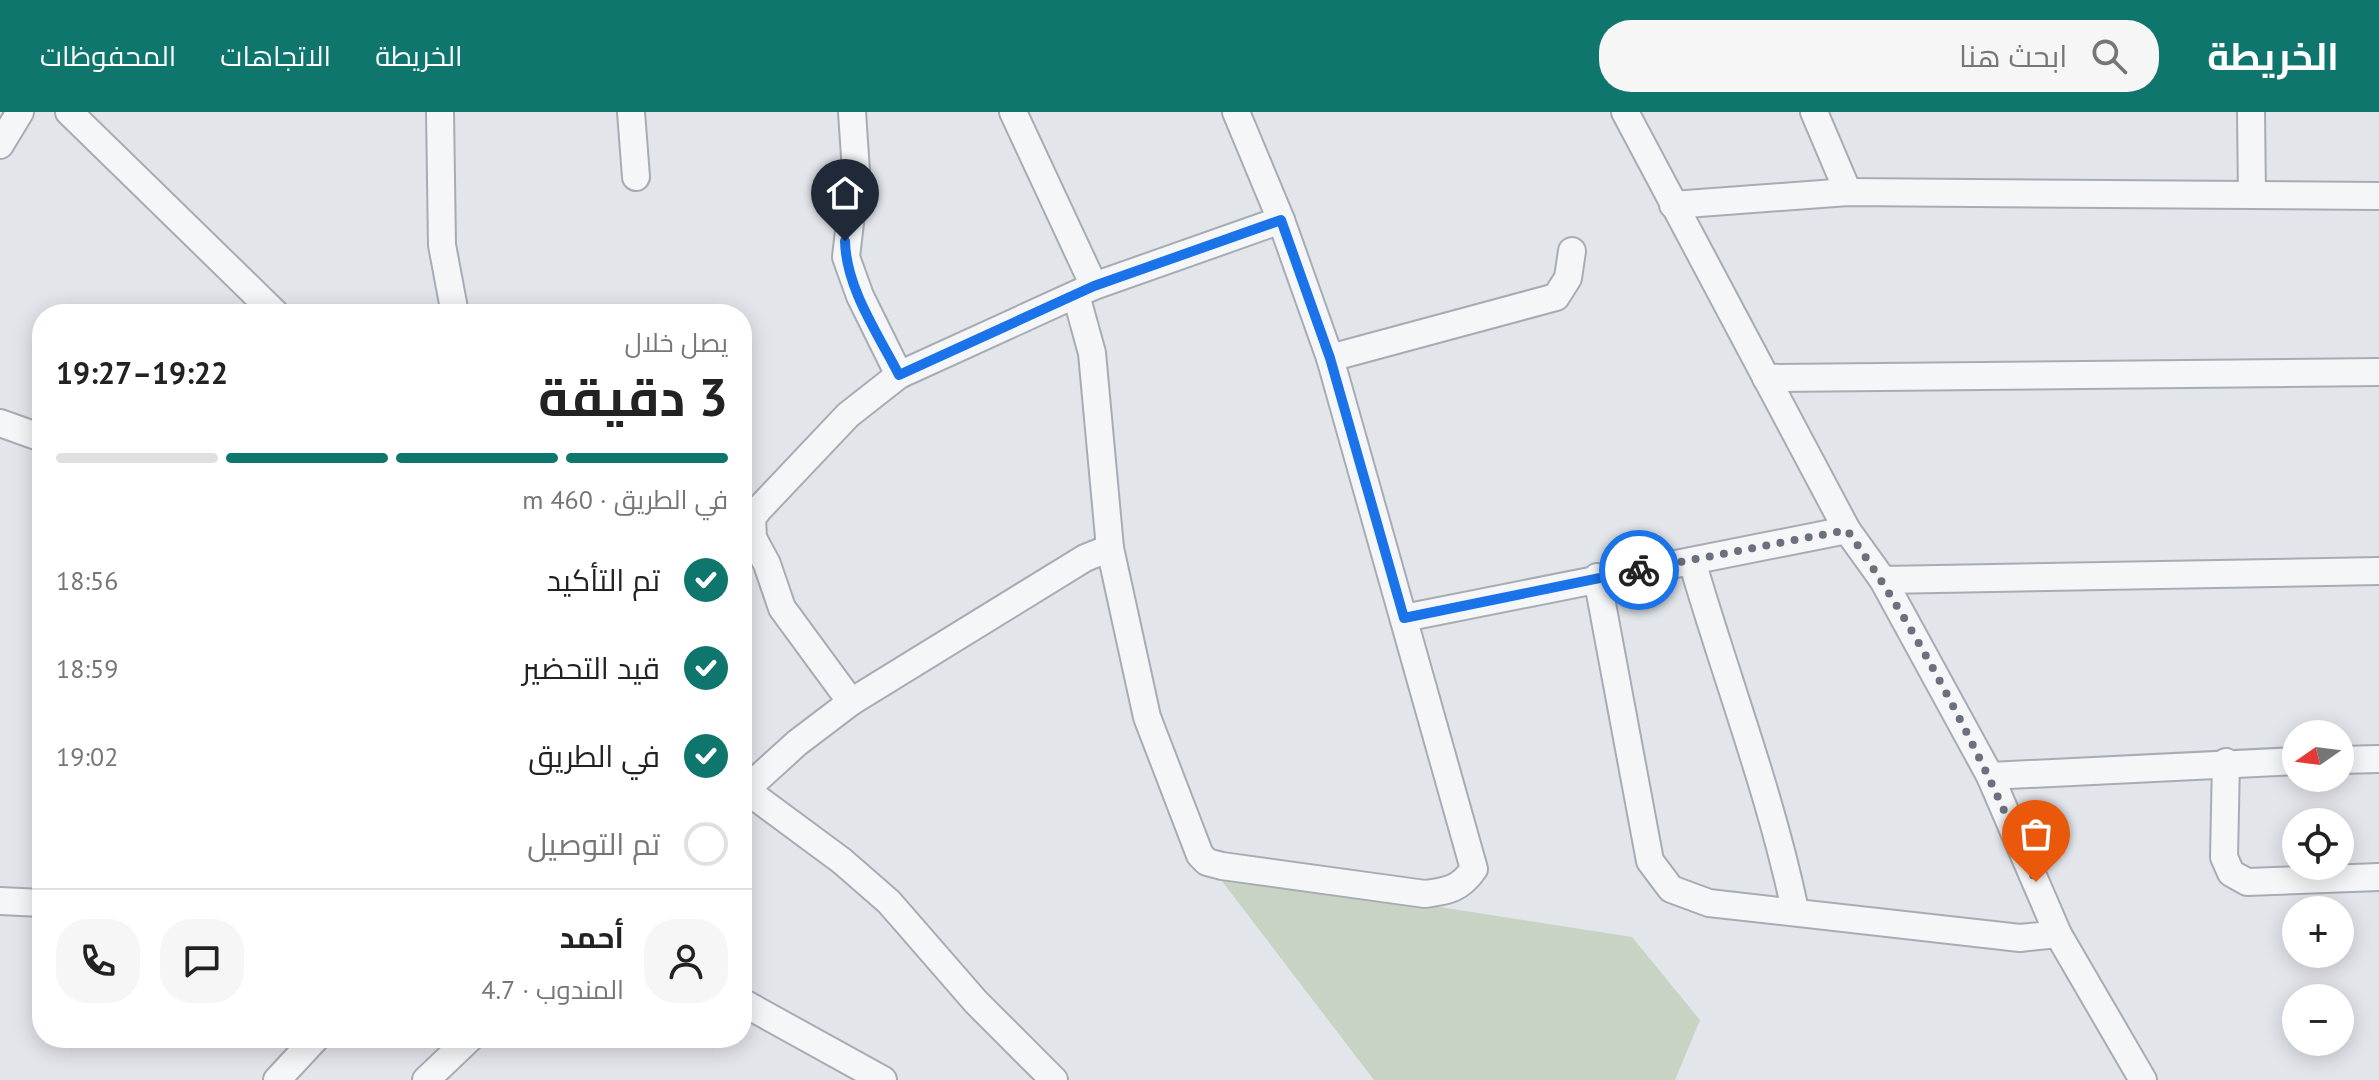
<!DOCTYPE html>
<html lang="ar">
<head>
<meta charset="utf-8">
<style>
  :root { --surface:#fff; --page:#f6f6f6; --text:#222; --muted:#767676; --line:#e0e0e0; --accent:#0f766e }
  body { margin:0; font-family:"PT Sans",Cairo,sans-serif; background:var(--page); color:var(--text); direction:rtl; height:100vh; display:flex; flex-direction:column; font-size:30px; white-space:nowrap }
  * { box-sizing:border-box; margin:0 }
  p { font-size:26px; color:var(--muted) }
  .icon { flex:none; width:44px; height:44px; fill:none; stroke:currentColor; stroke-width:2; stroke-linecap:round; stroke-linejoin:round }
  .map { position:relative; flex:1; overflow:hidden; direction:ltr }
  .side { position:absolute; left:32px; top:192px; width:720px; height:744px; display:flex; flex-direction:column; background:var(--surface); border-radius:32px; box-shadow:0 4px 20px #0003; direction:rtl }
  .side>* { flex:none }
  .needle { width:52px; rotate:256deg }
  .fabs { position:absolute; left:2282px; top:608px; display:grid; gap:16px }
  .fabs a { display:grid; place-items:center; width:72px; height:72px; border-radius:50%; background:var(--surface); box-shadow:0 4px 20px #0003; font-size:40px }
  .pin { position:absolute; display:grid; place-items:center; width:68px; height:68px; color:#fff; margin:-82px -34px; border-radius:50% 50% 50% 0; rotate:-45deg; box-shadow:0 0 8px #0007 }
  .pin .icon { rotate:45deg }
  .courier { position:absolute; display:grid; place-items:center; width:80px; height:80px; margin:-40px; border:6px solid #1a73e8; border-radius:50%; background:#fff; color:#222; box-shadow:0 2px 10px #0007 }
  .headline em { font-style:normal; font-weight:700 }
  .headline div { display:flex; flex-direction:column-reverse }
  .headline { display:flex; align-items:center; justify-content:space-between; height:136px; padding:0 24px }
  h1 { font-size:52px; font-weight:700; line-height:60px }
  .bar { display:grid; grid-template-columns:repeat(4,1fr); gap:12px 8px; align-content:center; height:96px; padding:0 24px }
  .bar i { height:10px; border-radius:6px; background:var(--line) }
  .bar .current { background:var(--accent) }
  .bar p { grid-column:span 4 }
  .line { display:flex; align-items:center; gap:20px; padding:0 24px; border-top:2px solid var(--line) }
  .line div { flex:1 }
  .round { display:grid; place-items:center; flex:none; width:84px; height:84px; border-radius:32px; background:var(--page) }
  ol { padding:0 24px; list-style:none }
  li { display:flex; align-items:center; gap:24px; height:88px }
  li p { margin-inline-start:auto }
  li .icon { padding:8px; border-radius:50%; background:var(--accent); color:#fff; stroke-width:4 }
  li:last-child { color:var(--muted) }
  li i { width:44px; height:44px; border:4px solid var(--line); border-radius:50% }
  header { display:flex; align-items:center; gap:48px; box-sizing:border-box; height:112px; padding:0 40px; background:var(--accent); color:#fff }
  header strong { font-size:38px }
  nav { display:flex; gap:44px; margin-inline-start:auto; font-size:28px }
  .search { width:560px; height:72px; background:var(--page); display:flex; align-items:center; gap:20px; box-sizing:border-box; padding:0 28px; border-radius:32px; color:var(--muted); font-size:30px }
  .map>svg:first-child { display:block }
  .green { fill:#c8d3c3 }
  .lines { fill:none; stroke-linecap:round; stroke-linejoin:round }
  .minor-casing { stroke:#a7acb4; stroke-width:30 }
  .minor { stroke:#f5f6f8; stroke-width:26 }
  .done { stroke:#6b717c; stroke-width:8; stroke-dasharray:0 14.4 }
  .route { stroke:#1a73e8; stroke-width:10 }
</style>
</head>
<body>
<header>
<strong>الخريطة</strong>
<div class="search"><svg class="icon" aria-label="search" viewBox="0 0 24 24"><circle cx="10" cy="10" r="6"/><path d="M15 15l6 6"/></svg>ابحث هنا</div>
<nav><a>الخريطة</a><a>الاتجاهات</a><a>المحفوظات</a></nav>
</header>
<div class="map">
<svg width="2379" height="968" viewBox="0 0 2379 968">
  <rect width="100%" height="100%" fill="#e2e5ea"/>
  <polygon class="green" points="1215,760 1632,825 1700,908 1675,968 1374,968"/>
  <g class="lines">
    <defs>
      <g id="minor">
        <polyline points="69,0 276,202"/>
        <polyline points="440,0 442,133 455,202"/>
        <polyline points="631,0 636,65"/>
        <polyline points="852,0 856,59 846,145 860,184 899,263"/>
        <polyline points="1013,0 1094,174"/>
        <polyline points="1625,0 1847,418 1883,468 1990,664 2058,822 2143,968"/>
        <polyline points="1814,0 1848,80"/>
        <polyline points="2251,0 2252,83"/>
        <polyline points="0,33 20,0"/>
        <polyline points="1673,93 1848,80 2379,84"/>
        <path d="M1076 183 1092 241 1110 436 1147 605 1200 743 1207 750 1222 754 1425 782C1448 779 1460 777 1474 757L1330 246 1281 108 1236 0"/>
        <polyline points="1330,246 1556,185 1568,166 1572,139"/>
        <polyline points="1766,266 2379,260"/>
        <polyline points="0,311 42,326"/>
        <path d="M1692 449C1726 566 1770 679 1795 798"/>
        <polyline points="1597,465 1650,749 1671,777 1709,791 2020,826 2058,822"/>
        <polyline points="1883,468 2379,459"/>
        <polyline points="1404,506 1847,418"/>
        <polyline points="851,590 782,496 767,452 753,426 752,406 759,397 848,303 899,263 1094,174 1281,108"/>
        <polyline points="2340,648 2379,647"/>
        <polyline points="2226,650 2224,745 2231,761 2247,770 2379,765"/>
        <polyline points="1990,664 2296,649"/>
        <polyline points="742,675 842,749 889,790 976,890 1054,968"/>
        <polyline points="742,681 797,631 851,590 1085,446 1110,436"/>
        <polyline points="0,789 42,791"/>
        <polyline points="742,890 883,968"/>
        <polyline points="277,968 316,926"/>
        <polyline points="426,968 470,926"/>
      </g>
    </defs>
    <use href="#minor" class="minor-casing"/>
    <use href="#minor" class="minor"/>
  </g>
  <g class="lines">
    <path class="done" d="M1639 458 1847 418C1924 527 1983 648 2036 770"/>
    <path class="route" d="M845 129C846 176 878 222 899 263L1094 174 1281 108 1330 246 1404 506 1639 458"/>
  </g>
</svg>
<div class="fabs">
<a><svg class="needle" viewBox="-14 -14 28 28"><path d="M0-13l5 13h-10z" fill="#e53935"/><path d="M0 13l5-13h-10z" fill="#767676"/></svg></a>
<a><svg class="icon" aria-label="locate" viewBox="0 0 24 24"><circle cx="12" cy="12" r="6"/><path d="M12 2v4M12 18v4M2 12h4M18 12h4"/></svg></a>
<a>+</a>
<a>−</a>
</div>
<div class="pin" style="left:2036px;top:770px;background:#ea580c"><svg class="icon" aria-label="bag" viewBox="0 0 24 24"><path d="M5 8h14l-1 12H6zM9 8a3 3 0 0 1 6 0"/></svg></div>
<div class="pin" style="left:845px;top:129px;background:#1f2937"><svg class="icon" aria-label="home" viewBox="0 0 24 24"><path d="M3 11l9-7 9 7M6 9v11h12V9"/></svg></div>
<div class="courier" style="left:1639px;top:458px"><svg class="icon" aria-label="bike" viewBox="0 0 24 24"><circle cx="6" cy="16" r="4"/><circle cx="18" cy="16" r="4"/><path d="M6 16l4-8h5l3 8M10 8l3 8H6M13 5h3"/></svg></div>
<section class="side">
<div class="headline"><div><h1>3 دقيقة</h1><p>يصل خلال</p></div><em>19:22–19:27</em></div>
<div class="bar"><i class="current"></i><i class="current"></i><i class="current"></i><i></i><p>في الطريق · 460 m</p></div>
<ol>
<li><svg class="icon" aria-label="check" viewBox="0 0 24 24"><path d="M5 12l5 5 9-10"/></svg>تم التأكيد<p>18:56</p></li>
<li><svg class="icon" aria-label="check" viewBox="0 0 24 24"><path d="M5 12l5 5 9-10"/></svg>قيد التحضير<p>18:59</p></li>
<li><svg class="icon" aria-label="check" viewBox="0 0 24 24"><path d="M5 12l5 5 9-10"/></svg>في الطريق<p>19:02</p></li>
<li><i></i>تم التوصيل</li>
</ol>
<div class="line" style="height:144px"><a class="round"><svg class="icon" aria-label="person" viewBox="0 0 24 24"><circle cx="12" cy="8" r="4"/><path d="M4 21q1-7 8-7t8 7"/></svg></a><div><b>أحمد</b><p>المندوب · 4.7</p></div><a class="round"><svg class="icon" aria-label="chat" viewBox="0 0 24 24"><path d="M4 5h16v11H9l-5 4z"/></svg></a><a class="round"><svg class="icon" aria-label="phone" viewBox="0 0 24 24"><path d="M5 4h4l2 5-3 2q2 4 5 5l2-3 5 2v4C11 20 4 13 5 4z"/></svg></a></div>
</section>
</div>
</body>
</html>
